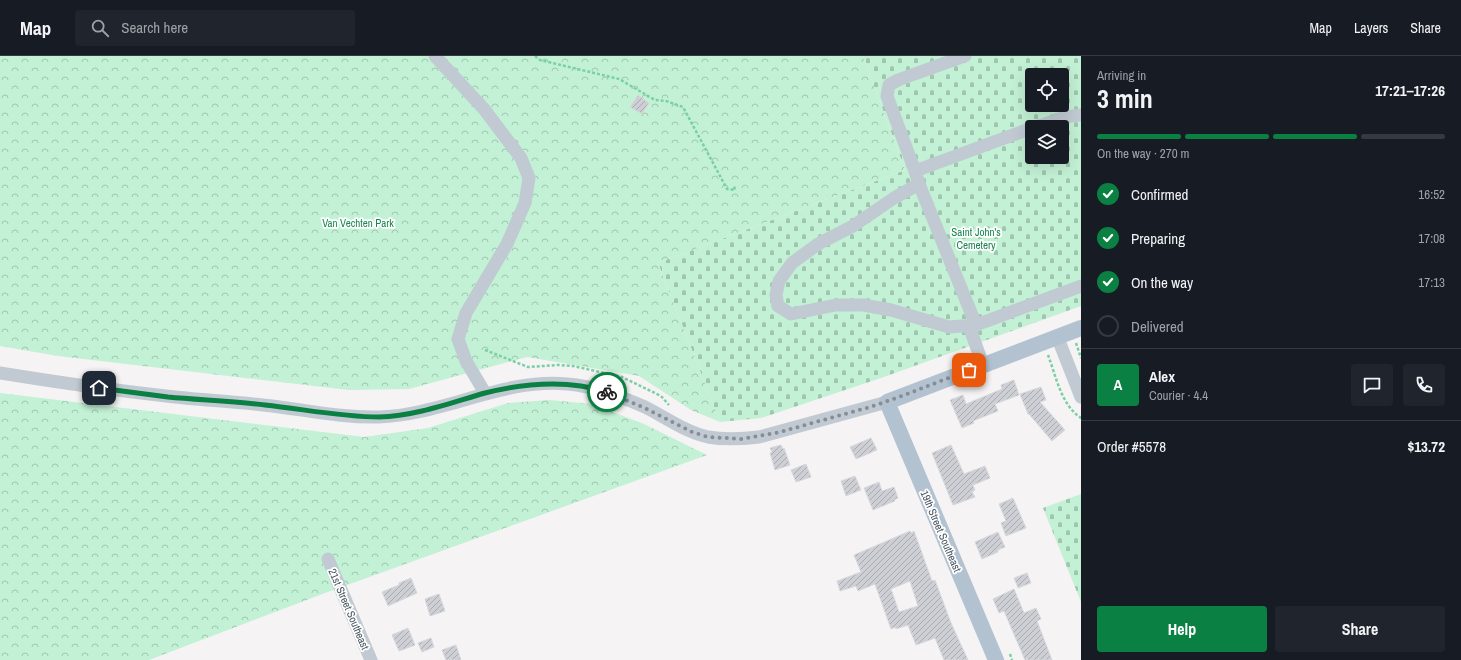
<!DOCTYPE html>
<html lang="en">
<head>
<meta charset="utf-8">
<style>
  :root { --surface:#171b24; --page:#20242c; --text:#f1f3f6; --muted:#9ea1a6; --line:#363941; --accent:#0b8043 }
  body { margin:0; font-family:"Archivo Narrow",sans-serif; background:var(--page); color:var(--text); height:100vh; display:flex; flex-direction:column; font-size:15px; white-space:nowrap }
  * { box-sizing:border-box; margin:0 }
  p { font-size:13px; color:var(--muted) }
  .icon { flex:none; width:22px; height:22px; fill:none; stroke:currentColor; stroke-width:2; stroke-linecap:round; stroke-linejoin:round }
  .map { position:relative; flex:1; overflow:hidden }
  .drawer { display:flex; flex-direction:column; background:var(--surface); width:380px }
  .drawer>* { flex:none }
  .buttons { position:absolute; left:1025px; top:12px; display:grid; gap:8px }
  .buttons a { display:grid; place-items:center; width:44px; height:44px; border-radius:4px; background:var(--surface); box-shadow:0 4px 16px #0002; font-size:20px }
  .pin { position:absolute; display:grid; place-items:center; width:34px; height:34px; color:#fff; margin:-17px; border-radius:8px; box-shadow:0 2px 6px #0006 }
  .courier { position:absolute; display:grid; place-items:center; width:40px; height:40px; margin:-20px; border:3px solid #0b8043; border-radius:50%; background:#fff; color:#222; box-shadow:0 1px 5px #0007 }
  .headline em { font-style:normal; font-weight:800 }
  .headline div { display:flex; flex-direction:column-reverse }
  .headline { display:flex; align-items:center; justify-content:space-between; height:68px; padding:0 16px }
  h1 { font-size:26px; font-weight:800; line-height:30px }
  .bar { display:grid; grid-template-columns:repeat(4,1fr); gap:6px 4px; align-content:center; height:48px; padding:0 16px }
  .bar i { height:5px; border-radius:3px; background:var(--line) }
  .bar .active { background:var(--accent) }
  .bar p { grid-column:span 4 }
  .line { display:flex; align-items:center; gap:10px; padding:0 16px; border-top:1px solid var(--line) }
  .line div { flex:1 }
  .round { display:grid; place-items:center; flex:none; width:42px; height:42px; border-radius:4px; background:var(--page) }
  ol { padding:0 16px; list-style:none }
  li { display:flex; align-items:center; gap:12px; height:44px }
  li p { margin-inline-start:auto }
  li .icon { padding:4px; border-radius:50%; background:var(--accent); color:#fff; stroke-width:4 }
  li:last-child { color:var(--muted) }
  li i { width:22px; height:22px; border:2px solid var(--line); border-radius:50% }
  .action { display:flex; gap:8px; margin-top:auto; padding:8px 16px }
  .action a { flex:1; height:46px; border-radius:4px; background:var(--accent); color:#fff; font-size:16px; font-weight:800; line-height:46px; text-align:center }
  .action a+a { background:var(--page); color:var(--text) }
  header { display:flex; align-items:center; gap:24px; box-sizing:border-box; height:56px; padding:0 20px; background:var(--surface); border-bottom:1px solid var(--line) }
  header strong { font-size:19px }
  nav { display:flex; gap:22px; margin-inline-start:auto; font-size:14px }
  .search { width:280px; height:36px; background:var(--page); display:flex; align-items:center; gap:10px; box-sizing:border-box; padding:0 14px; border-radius:4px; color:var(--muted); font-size:15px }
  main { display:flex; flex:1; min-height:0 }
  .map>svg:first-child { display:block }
  .cemetery { fill:url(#cemetery-stones); fill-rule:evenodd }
  .park { fill:url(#park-crowns) }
  .building { fill:url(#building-hatch); stroke:#d7d9de; fill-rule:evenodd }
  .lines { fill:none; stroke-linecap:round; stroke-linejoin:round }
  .path { stroke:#7ad0a6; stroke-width:2.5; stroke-dasharray:3 2; stroke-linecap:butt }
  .minor { stroke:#c1cad2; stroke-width:13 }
  .major { stroke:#b3c2d1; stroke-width:16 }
  .done { stroke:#868d94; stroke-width:4; stroke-dasharray:0 7.2 }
  .route { stroke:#0b8043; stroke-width:5 }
  .labels { text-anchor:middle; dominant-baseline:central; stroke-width:3.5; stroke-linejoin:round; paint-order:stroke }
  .park-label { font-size:11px; fill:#17864f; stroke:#fff }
  .street-label { font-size:11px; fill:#4a5661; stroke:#fff }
</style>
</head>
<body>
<header>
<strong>Map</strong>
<div class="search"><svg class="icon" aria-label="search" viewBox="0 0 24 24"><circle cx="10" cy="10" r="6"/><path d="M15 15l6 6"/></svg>Search here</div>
<nav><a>Map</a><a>Layers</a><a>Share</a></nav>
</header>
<main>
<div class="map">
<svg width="1081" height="604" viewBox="0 0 1081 604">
  <defs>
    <pattern id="cemetery-stones" width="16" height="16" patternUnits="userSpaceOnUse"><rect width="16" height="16" fill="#c3f1d5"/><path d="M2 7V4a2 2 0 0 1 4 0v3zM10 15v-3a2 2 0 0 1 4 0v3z" fill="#a0c6b0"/></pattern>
    <pattern id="park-crowns" width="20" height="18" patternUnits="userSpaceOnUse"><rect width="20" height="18" fill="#c3f1d5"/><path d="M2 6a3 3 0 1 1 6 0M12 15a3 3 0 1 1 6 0" fill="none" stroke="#a0c6b0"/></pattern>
    <pattern id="building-hatch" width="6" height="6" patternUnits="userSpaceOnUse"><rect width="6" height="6" fill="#cdcfd5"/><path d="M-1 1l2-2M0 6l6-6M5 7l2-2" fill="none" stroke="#a8abb0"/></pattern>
  </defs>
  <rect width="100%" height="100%" fill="#f5f3f3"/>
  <g class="cemetery">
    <path d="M863 0H1081V250L881 322 761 362 720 366 658 207 905 114ZM1032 19H1062V49H1032ZM1032 71H1062V101H1032Z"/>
    <polygon points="1081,438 1081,546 1043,452"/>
  </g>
  <g class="park">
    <polygon points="0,0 863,0 905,114 658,207 720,366 691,354 639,320 527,301 409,333 349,334 58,300 0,290"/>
    <polygon points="0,337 364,381 428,372 508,347 549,344 592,348 644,368 707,399 325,537 149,604 0,604"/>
  </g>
  <g class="building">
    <polygon points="638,39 649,47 642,58 630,51"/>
    <polygon points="1014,324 1019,339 995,348 998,355 973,365 974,367 962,372 950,344 963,339 966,348 1002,333 1001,329"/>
    <polygon points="1041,331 1046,344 1040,346 1065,374 1052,385 1029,358 1028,358 1020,338"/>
    <polygon points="871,382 877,394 856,403 850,391"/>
    <polygon points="781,389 783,393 784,392 790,409 775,414 770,397 772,396 770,392"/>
    <polygon points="951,389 964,418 985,410 990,422 973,429 975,434 972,436 975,441 953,449 932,397"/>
    <polygon points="806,408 811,421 796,426 791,414"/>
    <polygon points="855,420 861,434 846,440 841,425"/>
    <polygon points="879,426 882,435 894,431 898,442 894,444 895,445 873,454 864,432"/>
    <polygon points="1013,442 1026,472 1006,480 1001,467 1006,465 999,448"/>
    <path d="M910 475 911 477 914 475 932 525 935 524 951 567 968 604H944L935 582 916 589 908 569 896 573 895 571 891 573 875 528 858 535 856 530 840 535 837 525 861 516 854 499ZM910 525 918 550 899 556 891 533Z"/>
    <polygon points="998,476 1005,491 998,494 998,496 982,503 975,486"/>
    <polygon points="1027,517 1031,527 1018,532 1014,522"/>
    <polygon points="411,522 417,537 388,550 382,536 399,529 399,527"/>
    <polygon points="1014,533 1024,557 1036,552 1041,563 1037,565 1052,604 1025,604 1004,555 999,557 993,543"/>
    <polygon points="439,538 445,555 430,560 425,543"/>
    <polygon points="408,572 415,589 399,595 392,579"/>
    <polygon points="431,582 434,591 422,596 418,587"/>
    <polygon points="456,589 461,604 446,604 442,594"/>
  </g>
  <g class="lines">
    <g class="path">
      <polyline points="535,0 540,4 619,23 655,44 666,45 683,51 727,133 735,134 734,130"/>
      <polyline points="1076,287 1081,302"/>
      <polyline points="485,294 528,311 558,309 573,310 622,321 661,340 669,349"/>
      <path d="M1048 299C1056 320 1061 349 1081 362"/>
      <polyline points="1010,598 1012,604"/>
    </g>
    <g class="minor">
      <polyline points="435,0 484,53 521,102 529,122 525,147 507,188 466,257 458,283 466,305 485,337"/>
      <polyline points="965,0 898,24 889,29 887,40 915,115 1032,72"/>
      <polyline points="1036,71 1064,61 1081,59"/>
      <polyline points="915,115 919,128 894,142 853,170 818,188 792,207 779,225 776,239 778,250 791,258 836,249 863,249 891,254 949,271 976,269 1081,230"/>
      <polyline points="919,128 976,269"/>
      <polyline points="969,270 983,309"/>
      <polyline points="1057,280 1081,341"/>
      <path d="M0 317C55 326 111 334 166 340 198 344 231 345 263 349 302 353 340 362 379 361 443 359 502 322 567 328 594 330 620 340 645 351 665 361 685 376 708 381 725 384 742 383 759 381L887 346"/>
      <polyline points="328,503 371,604"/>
    </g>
    <polyline class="major" points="996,604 887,346 1081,272"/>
  </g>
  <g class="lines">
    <polyline class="done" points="607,336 645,352 692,376 708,381 742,383 780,376 870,351 902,340 969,314"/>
    <path class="route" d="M99 332C122 335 145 338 168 341 200 344 233 345 265 349 303 353 341 361 379 361 415 360 450 347 485 337 525 327 567 323 607 336"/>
  </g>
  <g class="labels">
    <g class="park-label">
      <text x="358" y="167">Van Vechten Park</text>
      <text x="976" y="176">Saint John's<tspan x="976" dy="13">Cemetery</tspan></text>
    </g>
    <g class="street-label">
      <text transform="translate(941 475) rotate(67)">19th Street Southeast</text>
      <text transform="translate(349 553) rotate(67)">21st Street Southeast</text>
    </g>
  </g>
</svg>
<div class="buttons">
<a><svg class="icon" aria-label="locate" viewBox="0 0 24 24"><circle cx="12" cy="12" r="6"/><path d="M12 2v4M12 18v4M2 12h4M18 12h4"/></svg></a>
<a><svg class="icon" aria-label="layers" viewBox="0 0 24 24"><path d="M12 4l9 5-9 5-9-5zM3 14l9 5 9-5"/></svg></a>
</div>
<div class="pin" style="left:969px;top:314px;background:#ea580c"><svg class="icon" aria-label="bag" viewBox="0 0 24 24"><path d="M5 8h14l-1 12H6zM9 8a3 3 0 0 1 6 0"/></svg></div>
<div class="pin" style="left:99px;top:332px;background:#1f2937"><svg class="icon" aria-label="home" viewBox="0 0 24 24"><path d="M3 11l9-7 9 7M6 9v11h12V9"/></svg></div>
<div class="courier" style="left:607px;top:336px"><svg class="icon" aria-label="bike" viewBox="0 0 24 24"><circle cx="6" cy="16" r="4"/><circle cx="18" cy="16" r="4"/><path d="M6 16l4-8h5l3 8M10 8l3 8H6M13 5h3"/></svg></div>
</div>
<section class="drawer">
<div class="headline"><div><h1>3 min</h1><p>Arriving in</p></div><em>17:21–17:26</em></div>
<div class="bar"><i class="active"></i><i class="active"></i><i class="active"></i><i></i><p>On the way · 270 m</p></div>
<ol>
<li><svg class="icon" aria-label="check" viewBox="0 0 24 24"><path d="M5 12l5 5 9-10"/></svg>Confirmed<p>16:52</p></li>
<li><svg class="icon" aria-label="check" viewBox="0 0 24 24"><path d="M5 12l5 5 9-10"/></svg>Preparing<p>17:08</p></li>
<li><svg class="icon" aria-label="check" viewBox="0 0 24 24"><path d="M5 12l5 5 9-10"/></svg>On the way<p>17:13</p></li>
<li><i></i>Delivered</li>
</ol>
<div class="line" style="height:72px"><b class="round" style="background:var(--accent);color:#fff">A</b><div><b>Alex</b><p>Courier · 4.4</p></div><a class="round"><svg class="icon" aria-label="chat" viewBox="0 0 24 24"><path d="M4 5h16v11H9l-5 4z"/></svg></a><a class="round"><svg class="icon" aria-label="phone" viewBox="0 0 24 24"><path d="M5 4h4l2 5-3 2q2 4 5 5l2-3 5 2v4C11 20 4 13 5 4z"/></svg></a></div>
<div class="line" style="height:52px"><div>Order #5578</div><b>$13.72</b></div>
<div class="action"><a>Help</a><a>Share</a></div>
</section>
</main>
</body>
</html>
